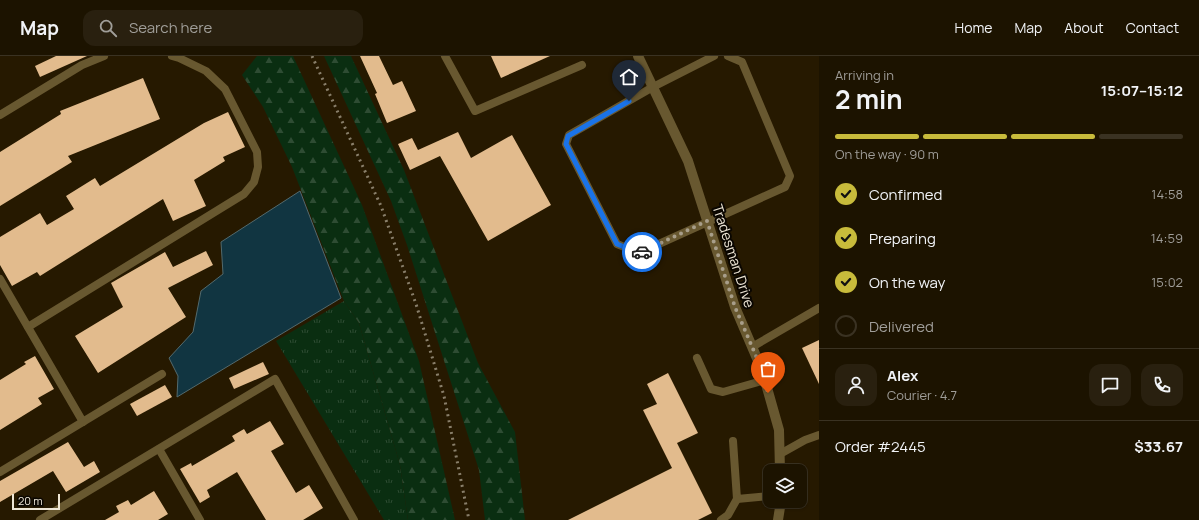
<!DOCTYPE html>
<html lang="en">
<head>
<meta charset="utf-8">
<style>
  :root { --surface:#1c1300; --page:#29200f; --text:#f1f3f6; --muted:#a09e99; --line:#3a3222; --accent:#c8bb3b }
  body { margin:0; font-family:Manrope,sans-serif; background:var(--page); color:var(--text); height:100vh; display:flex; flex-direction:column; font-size:15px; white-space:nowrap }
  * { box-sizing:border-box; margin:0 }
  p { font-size:13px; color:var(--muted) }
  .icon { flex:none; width:22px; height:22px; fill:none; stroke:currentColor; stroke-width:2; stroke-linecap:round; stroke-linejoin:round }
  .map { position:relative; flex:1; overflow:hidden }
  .details { display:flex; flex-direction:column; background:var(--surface); width:380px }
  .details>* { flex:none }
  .tools { position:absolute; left:763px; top:408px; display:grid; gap:8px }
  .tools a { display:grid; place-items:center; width:44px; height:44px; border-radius:8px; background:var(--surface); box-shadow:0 1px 3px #0004,0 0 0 1px var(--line); font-size:20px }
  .scale { position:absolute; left:12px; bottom:10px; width:48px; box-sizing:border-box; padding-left:4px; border:2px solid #eee6d5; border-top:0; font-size:11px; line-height:14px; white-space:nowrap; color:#eee6d5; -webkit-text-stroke:3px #0a0600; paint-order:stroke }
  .pin { position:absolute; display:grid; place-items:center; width:34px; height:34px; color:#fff; margin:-41px -17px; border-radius:50% 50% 50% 0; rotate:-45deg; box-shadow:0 0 4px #0007 }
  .pin .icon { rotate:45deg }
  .courier { position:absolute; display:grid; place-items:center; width:40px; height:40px; margin:-20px; border:3px solid #1a73e8; border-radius:50%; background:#fff; color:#222; box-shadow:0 1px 5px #0007 }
  .headline em { font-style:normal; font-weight:700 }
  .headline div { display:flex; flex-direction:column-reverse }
  .headline { display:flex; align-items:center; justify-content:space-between; height:68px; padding:0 16px }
  h1 { font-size:26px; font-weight:700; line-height:30px }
  .bar { display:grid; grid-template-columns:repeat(4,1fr); gap:6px 4px; align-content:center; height:48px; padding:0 16px }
  .bar i { height:5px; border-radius:3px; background:var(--line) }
  .bar .selected { background:var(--accent) }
  .bar p { grid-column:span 4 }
  .line { display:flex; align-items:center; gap:10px; padding:0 16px; border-top:1px solid var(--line) }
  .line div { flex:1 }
  .round { display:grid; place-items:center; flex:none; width:42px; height:42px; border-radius:12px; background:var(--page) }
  ol { padding:0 16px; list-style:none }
  li { display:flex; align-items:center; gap:12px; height:44px }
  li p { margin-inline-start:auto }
  li .icon { padding:4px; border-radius:50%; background:var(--accent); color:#111; stroke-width:4 }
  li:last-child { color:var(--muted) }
  li i { width:22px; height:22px; border:2px solid var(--line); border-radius:50% }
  header { display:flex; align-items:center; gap:24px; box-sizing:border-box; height:56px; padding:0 20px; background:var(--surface); border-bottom:1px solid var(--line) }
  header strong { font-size:19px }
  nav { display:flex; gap:22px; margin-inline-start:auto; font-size:14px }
  .search { width:280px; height:36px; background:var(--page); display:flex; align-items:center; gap:10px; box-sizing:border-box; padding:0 14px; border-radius:12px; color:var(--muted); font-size:15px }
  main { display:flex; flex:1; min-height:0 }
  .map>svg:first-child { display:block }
  .grass { fill:url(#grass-tufts) }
  .forest { fill:url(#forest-firs) }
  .water { fill:#113541; stroke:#536a6d }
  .building { fill:#e2bb8d }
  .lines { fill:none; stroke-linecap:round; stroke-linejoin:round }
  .lane { stroke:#685830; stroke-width:8 }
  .street { stroke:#685830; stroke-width:10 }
  .rail { stroke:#897f6a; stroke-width:3; stroke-dasharray:2 4; stroke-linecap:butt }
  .done { stroke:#a89e8a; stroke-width:4; stroke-dasharray:0 7.2 }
  .route { stroke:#1a73e8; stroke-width:5 }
  .labels { text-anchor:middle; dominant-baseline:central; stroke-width:4; stroke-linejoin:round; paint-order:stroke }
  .street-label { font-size:14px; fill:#eee6d5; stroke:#0a0600 }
</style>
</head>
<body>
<header>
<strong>Map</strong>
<div class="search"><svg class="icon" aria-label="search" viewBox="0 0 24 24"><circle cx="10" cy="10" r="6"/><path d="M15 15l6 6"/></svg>Search here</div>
<nav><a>Home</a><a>Map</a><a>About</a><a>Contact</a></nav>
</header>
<main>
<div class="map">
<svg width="819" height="464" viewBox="0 0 819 464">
  <defs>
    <pattern id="grass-tufts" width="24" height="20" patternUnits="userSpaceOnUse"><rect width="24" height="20" fill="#0a2e11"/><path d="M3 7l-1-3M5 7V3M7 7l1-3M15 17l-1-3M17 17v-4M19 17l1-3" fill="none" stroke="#2e4c33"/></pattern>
    <pattern id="forest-firs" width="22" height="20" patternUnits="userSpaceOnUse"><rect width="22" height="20" fill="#0a2e11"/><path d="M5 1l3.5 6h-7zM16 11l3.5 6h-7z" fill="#2e4c33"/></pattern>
  </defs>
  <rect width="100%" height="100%" fill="#261900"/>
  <polygon class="grass" points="344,245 359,267 400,409 408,464 384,464 276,285"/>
  <g class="forest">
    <polygon points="257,0 293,0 362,149 419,305 455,464 408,464 400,409 359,267 344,245 292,111 263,51 242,19"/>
    <polygon points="324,0 351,0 404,114 478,307 515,376 525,464 485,464 479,414 407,189 391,145"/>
  </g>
  <polygon class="water" points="300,135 341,242 177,341 178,320 169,302 193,276 201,235 223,218 221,186"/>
  <g class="building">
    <polygon points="56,0 87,0 40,21 35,10"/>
    <polygon points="360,0 379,0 393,29 402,25 416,55 387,67 375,38 377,37"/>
    <polygon points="491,0 550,0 501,22"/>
    <polygon points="143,22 160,63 68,100 72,106 0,150 0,96 61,58 60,55"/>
    <polygon points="228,56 245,91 223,101 225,105 194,124 206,150 173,165 163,143 40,220 37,216 12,230 0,209 0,181 40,157 47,169 74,153 66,140 95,122 100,130 204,67"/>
    <polygon points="458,76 471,102 512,79 551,149 488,185 440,100 410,114 398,88 412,82 418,94"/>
    <polygon points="206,195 213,209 168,232 186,261 98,317 75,280 123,251 111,227 165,196 173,211"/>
    <polygon points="819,284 819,328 802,292"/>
    <polygon points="35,300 54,333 38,342 42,348 0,374 0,324 26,308 24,306"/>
    <polygon points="263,306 269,318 234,333 229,322"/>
    <polygon points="668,317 698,377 677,387 712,457 698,464 568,464 672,412 643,354 657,348 647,328"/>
    <polygon points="165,329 172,341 137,360 130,348"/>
    <polygon points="270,365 284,388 271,395 296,437 309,429 323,452 303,464 266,464 237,416 207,434 210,441 200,447 180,413 191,407 192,410 235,385 232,380 244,373 247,378"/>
    <polygon points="68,386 84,411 94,405 100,416 66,436 53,415 0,446 0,425"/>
    <polygon points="154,435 168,458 158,464 105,464 119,456 116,450 128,444 131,449"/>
  </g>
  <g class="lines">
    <g class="lane">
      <polyline points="445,0 475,55 582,9"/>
      <polyline points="714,0 653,31 569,79 566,88 617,188 639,197 785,131 790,120 742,6 728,0"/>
      <polyline points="0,59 82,9 104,0"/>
      <polyline points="0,223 83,366"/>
      <polyline points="28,271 244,138 254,126 258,111 257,96 225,33 206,15 179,2 172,0"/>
      <polyline points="752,291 819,252"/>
      <polyline points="697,302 711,333 723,336 765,324"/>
      <polyline points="733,385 737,443 770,440"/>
      <polyline points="159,393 200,464"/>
      <polyline points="780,398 805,384 819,379"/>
      <polyline points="0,416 162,318"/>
      <polyline points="40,464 275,323 354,464"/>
      <polyline points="721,464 728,459 737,443"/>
    </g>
    <g class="street">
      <polyline points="638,0 688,105 735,251 762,314 779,374 780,415"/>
      <polyline points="778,464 781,445"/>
    </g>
    <polyline class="rail" points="312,0 381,150 416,248 444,340 469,464"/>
  </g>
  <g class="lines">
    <polyline class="done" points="642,196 707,165 735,251 762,314 768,337"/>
    <polyline class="route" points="629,45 568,80 566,88 617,188 639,197 642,196"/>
  </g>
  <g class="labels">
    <g class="street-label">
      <text transform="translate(734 200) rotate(72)">Tradesman Drive</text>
    </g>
  </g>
</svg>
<div class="tools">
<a><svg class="icon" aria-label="layers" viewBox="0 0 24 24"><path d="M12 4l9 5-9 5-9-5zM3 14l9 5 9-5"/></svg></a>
</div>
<div class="scale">20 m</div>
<div class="pin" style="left:768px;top:337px;background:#ea580c"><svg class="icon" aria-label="bag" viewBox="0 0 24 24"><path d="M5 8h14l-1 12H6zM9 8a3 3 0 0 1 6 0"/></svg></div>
<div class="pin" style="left:629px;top:45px;background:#1f2937"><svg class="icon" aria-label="home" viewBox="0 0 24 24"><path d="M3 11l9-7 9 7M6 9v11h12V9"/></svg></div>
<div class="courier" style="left:642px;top:196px"><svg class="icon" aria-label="car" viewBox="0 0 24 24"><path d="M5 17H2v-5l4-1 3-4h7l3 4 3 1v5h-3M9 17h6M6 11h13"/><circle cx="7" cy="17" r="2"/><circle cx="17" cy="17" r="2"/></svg></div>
</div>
<section class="details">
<div class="headline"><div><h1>2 min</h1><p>Arriving in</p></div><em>15:07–15:12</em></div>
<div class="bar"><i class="selected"></i><i class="selected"></i><i class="selected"></i><i></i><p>On the way · 90 m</p></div>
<ol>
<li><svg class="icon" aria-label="check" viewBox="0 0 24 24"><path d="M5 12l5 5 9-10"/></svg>Confirmed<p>14:58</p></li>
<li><svg class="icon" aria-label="check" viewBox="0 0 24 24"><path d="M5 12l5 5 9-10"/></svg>Preparing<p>14:59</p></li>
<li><svg class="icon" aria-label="check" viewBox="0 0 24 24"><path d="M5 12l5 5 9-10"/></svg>On the way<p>15:02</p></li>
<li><i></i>Delivered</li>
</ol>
<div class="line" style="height:72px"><a class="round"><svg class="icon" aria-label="person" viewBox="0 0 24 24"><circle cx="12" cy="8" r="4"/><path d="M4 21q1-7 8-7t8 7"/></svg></a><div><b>Alex</b><p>Courier · 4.7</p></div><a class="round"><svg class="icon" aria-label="chat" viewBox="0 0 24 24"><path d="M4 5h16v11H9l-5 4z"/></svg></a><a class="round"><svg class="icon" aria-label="phone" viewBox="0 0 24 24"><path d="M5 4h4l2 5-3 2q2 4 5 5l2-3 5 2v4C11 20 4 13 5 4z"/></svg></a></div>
<div class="line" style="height:52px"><div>Order #2445</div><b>$33.67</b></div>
</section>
</main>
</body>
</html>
